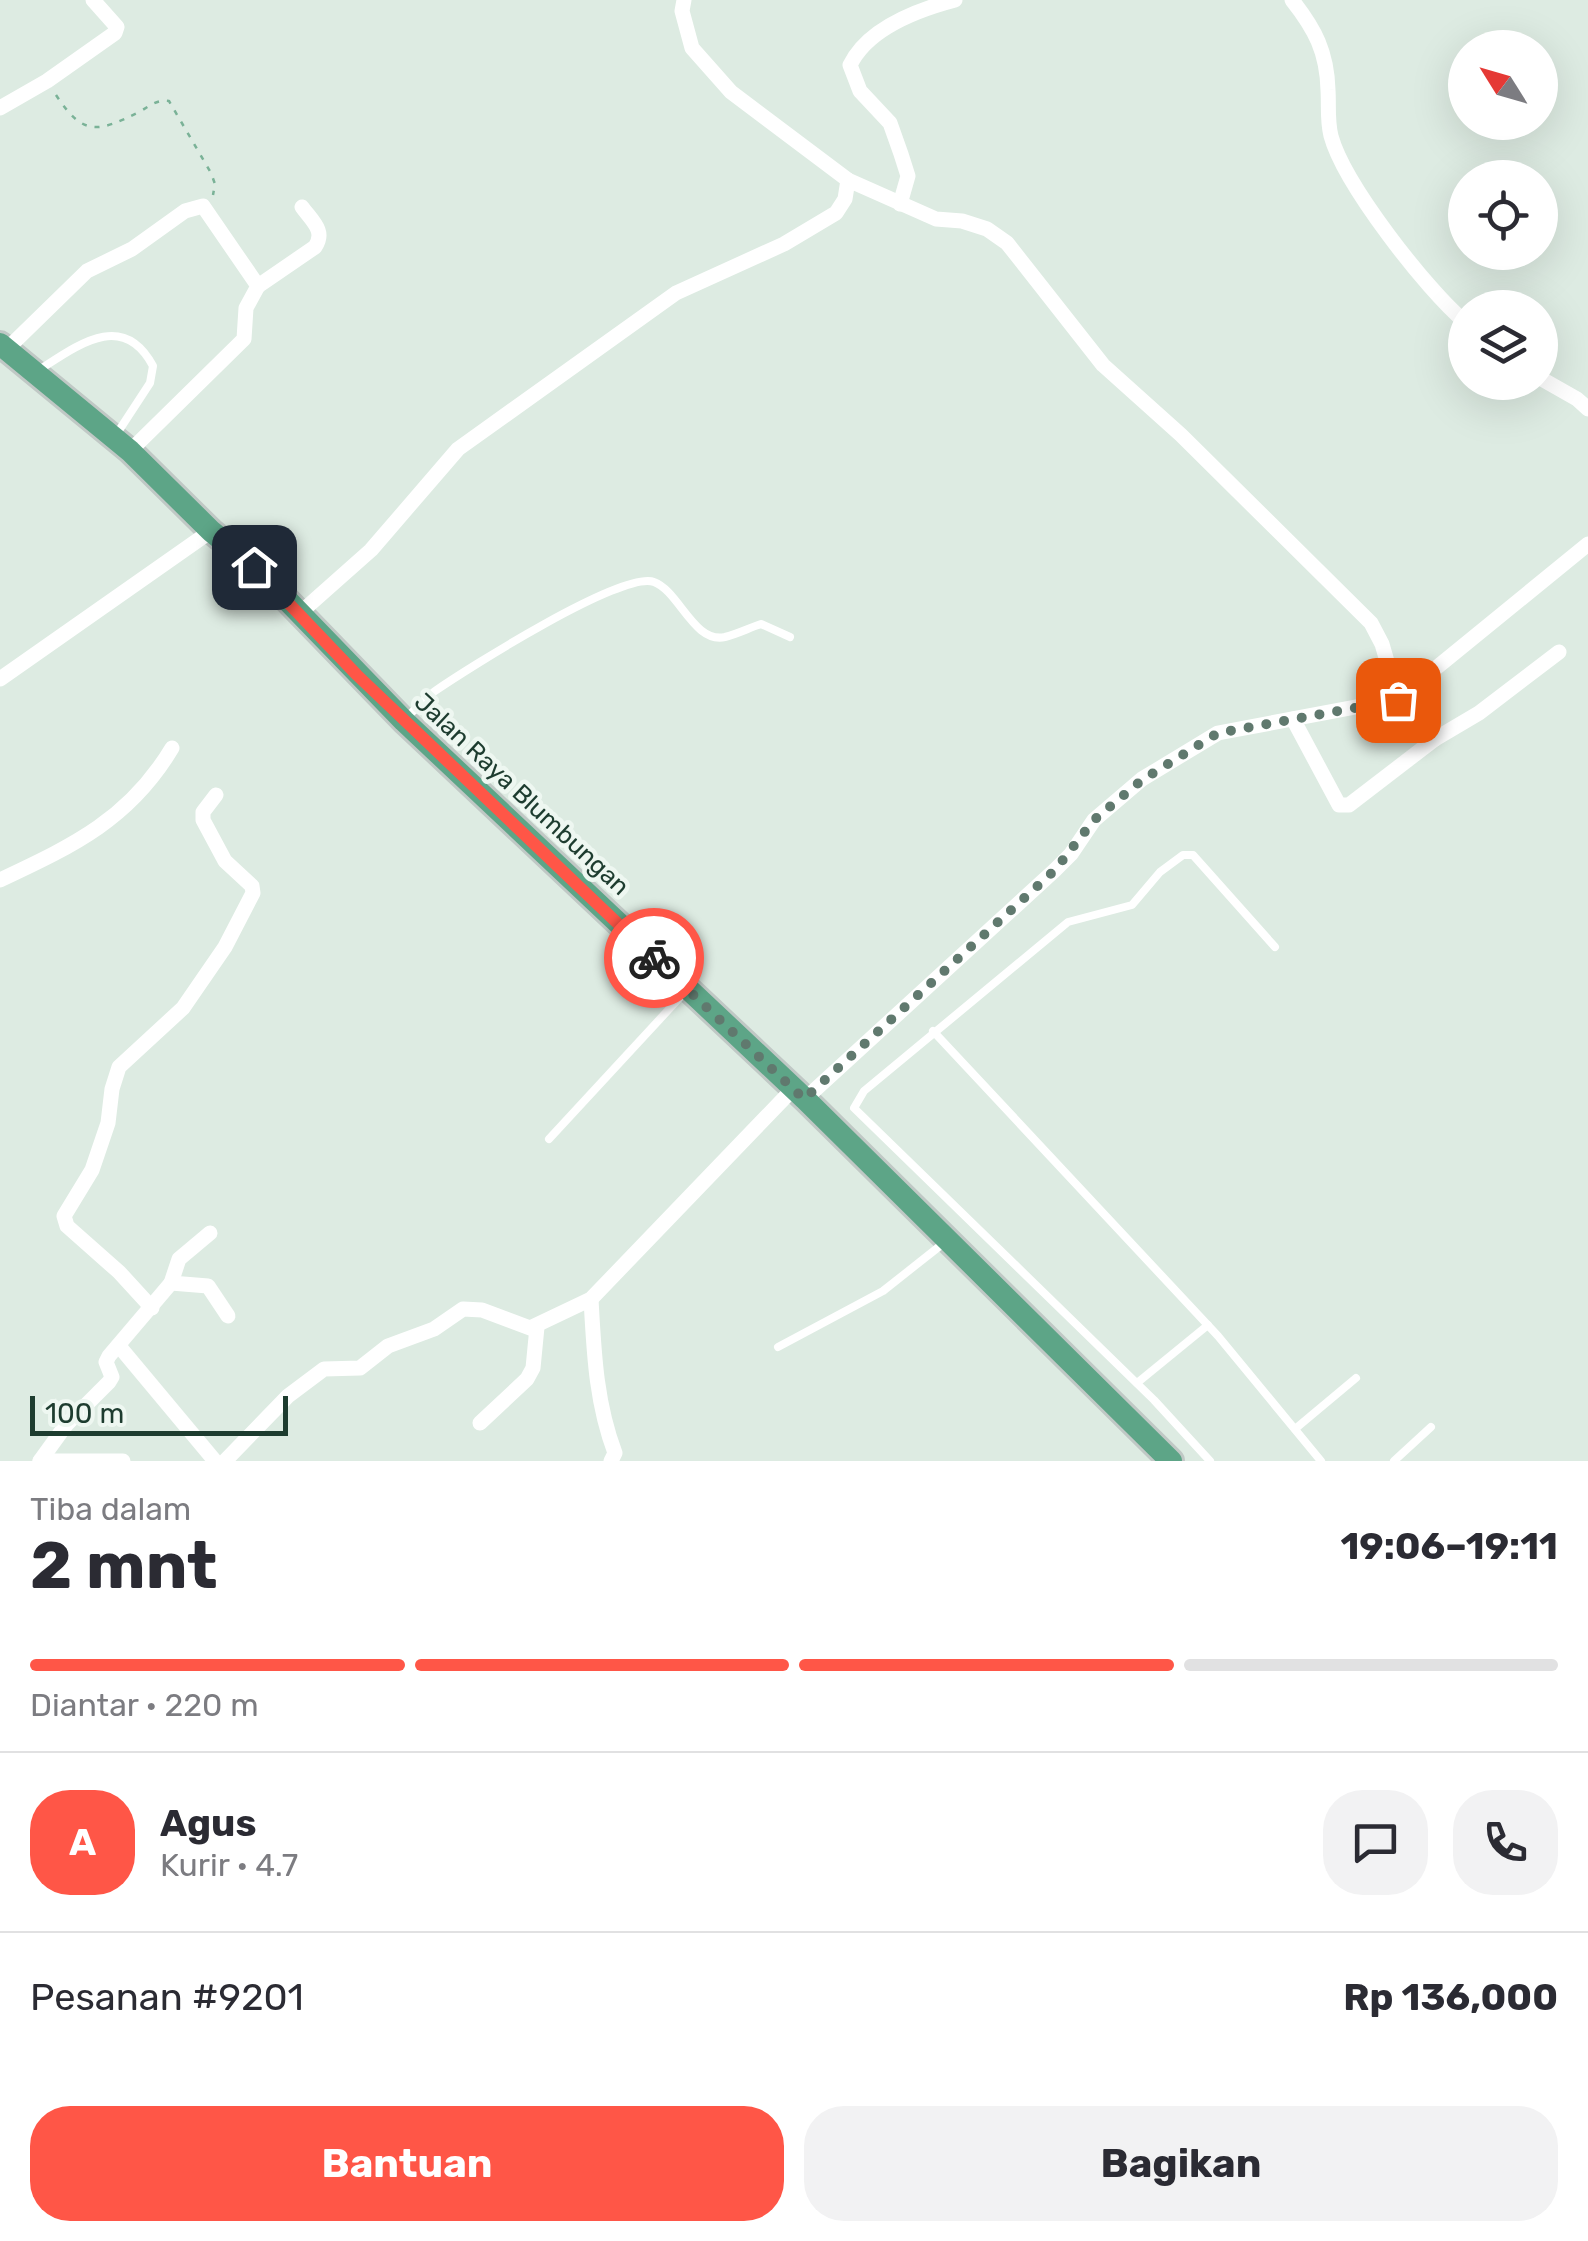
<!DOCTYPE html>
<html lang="id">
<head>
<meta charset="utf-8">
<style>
  :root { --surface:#fff; --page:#f2f2f3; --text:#2b2b33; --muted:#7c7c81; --line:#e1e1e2; --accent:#ff5647 }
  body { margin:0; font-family:Rubik,sans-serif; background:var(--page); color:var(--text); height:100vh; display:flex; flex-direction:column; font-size:38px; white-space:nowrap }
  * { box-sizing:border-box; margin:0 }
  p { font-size:32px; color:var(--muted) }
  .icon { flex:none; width:55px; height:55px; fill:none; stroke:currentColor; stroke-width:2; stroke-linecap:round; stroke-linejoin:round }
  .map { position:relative; height:1461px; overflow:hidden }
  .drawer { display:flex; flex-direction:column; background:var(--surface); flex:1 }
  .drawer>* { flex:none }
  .needle { width:65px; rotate:307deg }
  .buttons { position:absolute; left:1448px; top:30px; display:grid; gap:20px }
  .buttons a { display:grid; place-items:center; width:110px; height:110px; border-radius:50%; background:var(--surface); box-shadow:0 10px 40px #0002; font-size:50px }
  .scale { position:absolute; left:30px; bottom:25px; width:258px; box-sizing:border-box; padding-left:10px; border:5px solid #1d3c2f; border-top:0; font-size:28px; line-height:35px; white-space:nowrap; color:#1d3c2f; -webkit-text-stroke:8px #eef7f1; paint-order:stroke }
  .pin { position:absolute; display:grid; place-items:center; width:85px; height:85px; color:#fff; margin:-42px; border-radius:20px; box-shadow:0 5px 15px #0006 }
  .courier { position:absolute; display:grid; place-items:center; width:100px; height:100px; margin:-50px; border:8px solid #ff5647; border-radius:50%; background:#fff; color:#222; box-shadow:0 2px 12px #0007 }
  .headline em { font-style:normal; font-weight:700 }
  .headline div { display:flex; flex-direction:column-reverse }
  .headline { display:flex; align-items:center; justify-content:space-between; height:170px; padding:0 30px }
  h1 { font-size:65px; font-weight:700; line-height:75px }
  .bar { display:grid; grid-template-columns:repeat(4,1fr); gap:15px 10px; align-content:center; height:120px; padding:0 30px }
  .bar i { height:12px; border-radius:8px; background:var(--line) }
  .bar .selected { background:var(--accent) }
  .bar p { grid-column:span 4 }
  .line { display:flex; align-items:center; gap:25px; padding:0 30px; border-top:2px solid var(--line) }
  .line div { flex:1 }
  .round { display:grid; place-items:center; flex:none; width:105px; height:105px; border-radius:40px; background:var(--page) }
  .action { display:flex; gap:20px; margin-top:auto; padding:20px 30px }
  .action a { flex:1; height:115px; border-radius:40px; background:var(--accent); color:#fff; font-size:40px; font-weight:700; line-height:115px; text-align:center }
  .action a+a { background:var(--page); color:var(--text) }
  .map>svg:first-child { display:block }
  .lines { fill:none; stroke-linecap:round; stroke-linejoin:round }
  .primary-casing { stroke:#c0c8c5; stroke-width:28 }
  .path { stroke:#7ab297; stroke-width:2.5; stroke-dasharray:5 8; stroke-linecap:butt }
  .lane { stroke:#fff; stroke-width:8 }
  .street { stroke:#fff; stroke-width:15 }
  .primary { stroke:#5da587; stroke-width:22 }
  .done { stroke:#60796e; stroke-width:10; stroke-dasharray:0 18 }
  .route { stroke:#ff5647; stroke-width:12 }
  .labels { text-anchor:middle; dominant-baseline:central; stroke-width:9; stroke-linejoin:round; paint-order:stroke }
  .street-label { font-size:25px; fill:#1d3c2f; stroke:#eef7f1 }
</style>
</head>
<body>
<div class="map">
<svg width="1588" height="1461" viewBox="0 0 1588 1461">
  <rect width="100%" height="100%" fill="#ddebe2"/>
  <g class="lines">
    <defs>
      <polyline id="primary" points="0,344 130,451 211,531 255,567 404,721 805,1099 1171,1461"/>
    </defs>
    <use href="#primary" class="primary-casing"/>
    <path class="path" d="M56 95C83 136 97 133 139 112 150 106 157 99 169 101L211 173 215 184 213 195"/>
    <g class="lane">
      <path d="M39 370C78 345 123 310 153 366L150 383 116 435"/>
      <path d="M407 717C416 709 425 698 435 691 467 669 623 570 654 582 679 591 694 644 725 637 737 634 749 628 761 624L790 637"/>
      <polyline points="933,1031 1218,1336 1321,1461"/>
      <polyline points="549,1139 684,993"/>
      <polyline points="778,1347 883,1291 945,1242"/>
      <polyline points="1137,1383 1208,1325"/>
      <polyline points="1295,1429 1356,1378"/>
      <polyline points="1210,1461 1154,1400 854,1108 864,1091 1068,922 1132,905 1160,872 1183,855 1193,855 1275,947"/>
      <polyline points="1394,1461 1431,1427"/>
    </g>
    <g class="street">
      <polyline points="684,0 682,11 692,48 731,92 848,180 936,219 962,221 987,229 1007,243 1103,365 1181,435 1371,623 1382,644 1398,699 1435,739 1479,713 1559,652"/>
      <path d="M1292 0C1315 29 1327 52 1328 90 1329 106 1327 120 1331 136 1344 184 1426 289 1465 322"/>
      <polyline points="0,108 47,81 115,33 117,27 93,0"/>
      <path d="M900 204 908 176 901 154 890 123 860 91 850 65C868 28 917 10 955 0"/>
      <path d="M258 286 315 247C326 231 312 221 302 207"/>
      <polyline points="7,349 87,271 132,249 185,211 203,206 258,286 246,308 244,339 130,451"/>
      <polyline points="1540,378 1577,399 1588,409"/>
      <polyline points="300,613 371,550 458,449 676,293 784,244 836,213 845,199 848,180"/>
      <polyline points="0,679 211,531"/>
      <polyline points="1293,719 1339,805 1349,805 1435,739"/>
      <path d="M0 880C72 846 129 820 172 748"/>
      <polyline points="805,1099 1055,870 1071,854 1094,820 1142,779 1218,733 1398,699 1588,544"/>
      <polyline points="171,1283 208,1286 228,1316"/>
      <path d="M591 1299C594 1353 596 1403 615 1453L611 1461"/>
      <polyline points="152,1308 119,1272 67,1226 64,1216 92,1170 108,1123 112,1089 119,1067 183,1008 225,947 253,893 252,886 225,861 203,820 203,812 216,795"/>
      <polyline points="119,1346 215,1461"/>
      <polyline points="480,1423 527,1379 533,1368 537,1327"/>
      <polyline points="40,1461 66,1425 109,1382 112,1377 106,1362 109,1356 171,1283 179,1259 210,1233"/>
      <polyline points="40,1461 123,1461"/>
      <polyline points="225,1461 288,1396 324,1369 360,1368 388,1346 434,1329 463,1309 482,1310 530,1328 591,1299 793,1089"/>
    </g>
    <use href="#primary" class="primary"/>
  </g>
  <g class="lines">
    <polyline class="done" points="654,958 804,1099 1055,870 1094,820 1142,780 1218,733 1398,700"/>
    <polyline class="route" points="254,567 357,675 654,958"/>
  </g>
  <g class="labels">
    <g class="street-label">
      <text transform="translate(522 794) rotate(43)">Jalan Raya Blumbungan</text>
    </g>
  </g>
</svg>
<div class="buttons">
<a><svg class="needle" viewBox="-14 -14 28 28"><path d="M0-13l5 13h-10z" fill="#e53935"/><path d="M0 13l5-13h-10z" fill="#7c7c81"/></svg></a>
<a><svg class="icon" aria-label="locate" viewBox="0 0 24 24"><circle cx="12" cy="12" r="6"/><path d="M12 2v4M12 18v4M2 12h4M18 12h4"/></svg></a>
<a><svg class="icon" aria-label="layers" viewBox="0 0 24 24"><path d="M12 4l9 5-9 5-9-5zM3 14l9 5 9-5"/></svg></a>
</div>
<div class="scale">100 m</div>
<div class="pin" style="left:1398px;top:700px;background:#ea580c"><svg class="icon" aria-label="bag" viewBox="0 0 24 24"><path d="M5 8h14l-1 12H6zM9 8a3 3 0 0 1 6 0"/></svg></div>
<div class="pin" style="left:254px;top:567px;background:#1f2937"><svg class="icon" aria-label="home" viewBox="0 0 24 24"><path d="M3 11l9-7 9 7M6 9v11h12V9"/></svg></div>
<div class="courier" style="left:654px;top:958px"><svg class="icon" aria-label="bike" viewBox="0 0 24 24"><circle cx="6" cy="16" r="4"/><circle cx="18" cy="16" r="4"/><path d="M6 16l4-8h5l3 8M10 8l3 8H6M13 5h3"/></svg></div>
</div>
<section class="drawer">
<div class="headline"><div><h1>2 mnt</h1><p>Tiba dalam</p></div><em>19:06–19:11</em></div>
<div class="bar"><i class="selected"></i><i class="selected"></i><i class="selected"></i><i></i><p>Diantar · 220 m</p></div>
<div class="line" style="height:180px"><b class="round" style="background:var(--accent);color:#fff">A</b><div><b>Agus</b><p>Kurir · 4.7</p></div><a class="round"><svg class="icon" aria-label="chat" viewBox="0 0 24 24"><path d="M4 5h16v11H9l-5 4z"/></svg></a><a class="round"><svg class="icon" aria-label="phone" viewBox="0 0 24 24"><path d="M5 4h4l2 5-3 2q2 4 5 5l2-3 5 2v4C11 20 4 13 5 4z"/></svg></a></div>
<div class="line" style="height:130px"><div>Pesanan #9201</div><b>Rp 136,000</b></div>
<div class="action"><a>Bantuan</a><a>Bagikan</a></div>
</section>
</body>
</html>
